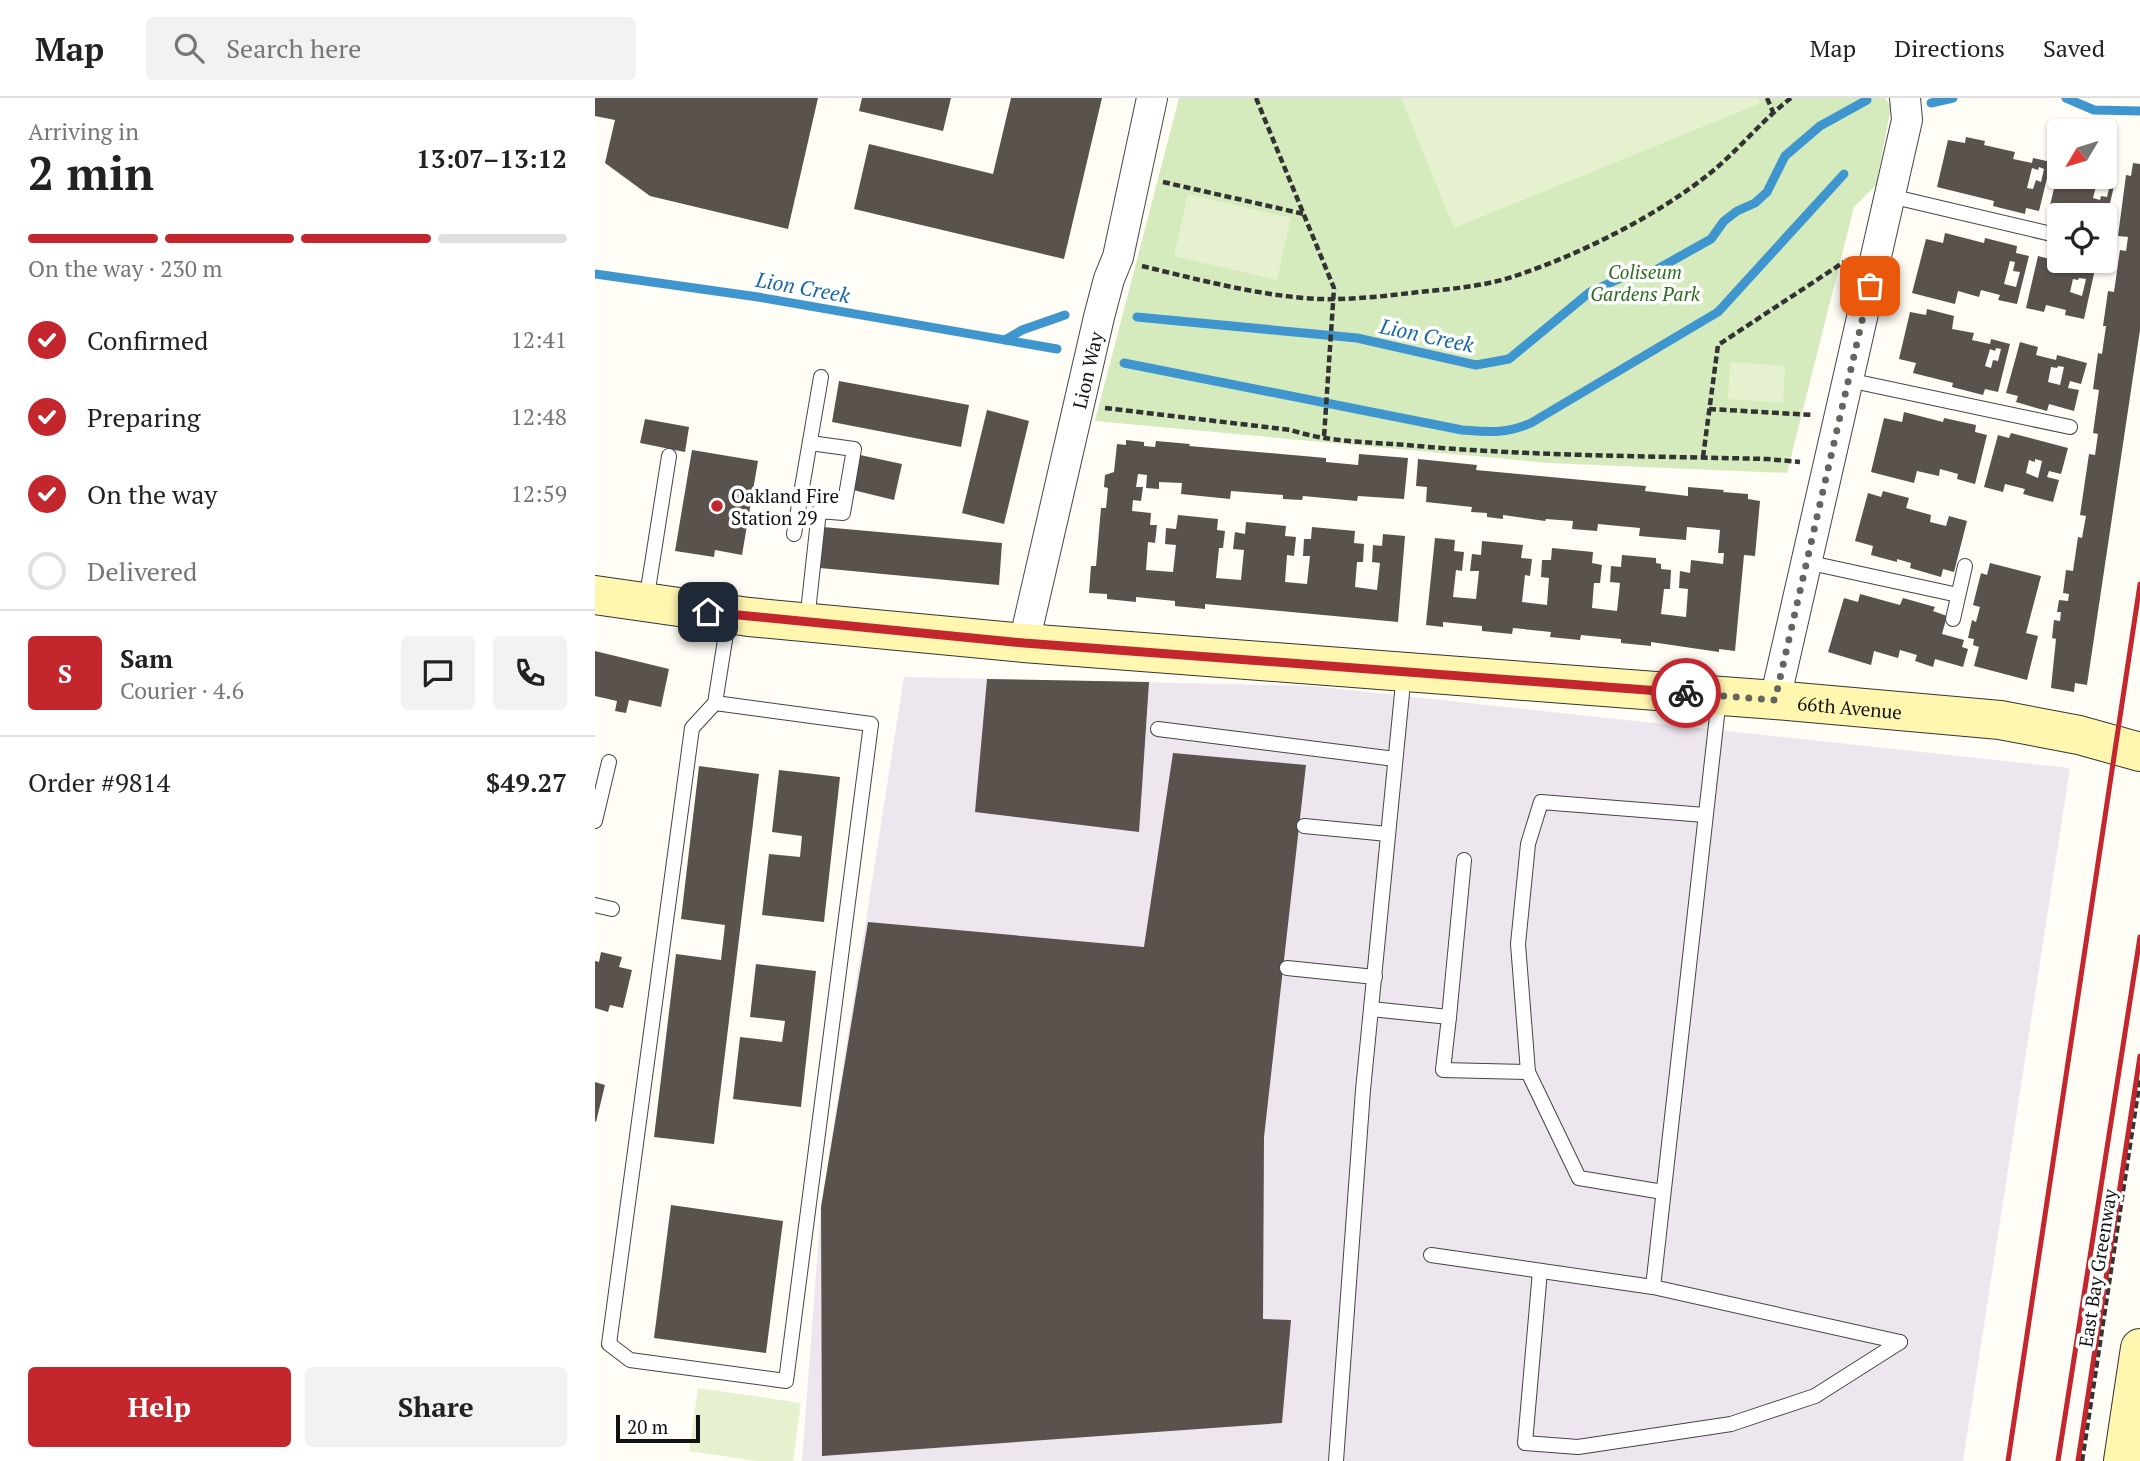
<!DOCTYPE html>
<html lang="en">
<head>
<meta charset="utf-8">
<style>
  :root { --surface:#fff; --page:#f2f2f2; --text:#222; --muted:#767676; --line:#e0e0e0; --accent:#c4262e }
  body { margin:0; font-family:"PT Serif",serif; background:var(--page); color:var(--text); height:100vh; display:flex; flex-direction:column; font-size:26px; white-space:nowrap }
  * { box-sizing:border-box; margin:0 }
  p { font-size:23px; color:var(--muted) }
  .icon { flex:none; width:38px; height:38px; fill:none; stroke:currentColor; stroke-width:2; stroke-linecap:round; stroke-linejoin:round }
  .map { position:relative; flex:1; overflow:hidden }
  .side { display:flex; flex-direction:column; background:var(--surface); width:595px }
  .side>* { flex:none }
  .needle { width:46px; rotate:232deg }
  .fabs { position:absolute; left:1452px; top:21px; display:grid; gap:14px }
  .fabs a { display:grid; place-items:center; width:70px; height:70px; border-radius:7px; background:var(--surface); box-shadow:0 2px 5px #0004; font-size:35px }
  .scale { position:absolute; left:21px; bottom:18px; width:84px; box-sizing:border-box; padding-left:7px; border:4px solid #111; border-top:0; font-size:19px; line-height:24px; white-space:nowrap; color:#111; -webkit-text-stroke:5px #fff; paint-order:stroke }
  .pin { position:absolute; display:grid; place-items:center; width:60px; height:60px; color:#fff; margin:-30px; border-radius:14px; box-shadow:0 4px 10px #0006 }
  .courier { position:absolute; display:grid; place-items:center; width:70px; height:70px; margin:-35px; border:5px solid #c4262e; border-radius:50%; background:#fff; color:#222; box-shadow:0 2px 9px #0007 }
  .head em { font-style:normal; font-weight:800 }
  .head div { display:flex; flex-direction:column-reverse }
  .head { display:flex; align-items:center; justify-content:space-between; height:119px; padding:0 28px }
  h1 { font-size:46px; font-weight:800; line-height:52px }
  .bar { display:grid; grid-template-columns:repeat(4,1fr); gap:10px 7px; align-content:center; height:84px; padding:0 28px }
  .bar i { height:9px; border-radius:5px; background:var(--line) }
  .bar .on { background:var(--accent) }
  .bar p { grid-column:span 4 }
  .line { display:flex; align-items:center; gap:18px; padding:0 28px; border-top:2px solid var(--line) }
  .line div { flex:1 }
  .round { display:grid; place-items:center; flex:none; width:74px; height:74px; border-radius:7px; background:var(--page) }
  ol { padding:0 28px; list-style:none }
  li { display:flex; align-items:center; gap:21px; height:77px }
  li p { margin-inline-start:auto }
  li .icon { padding:7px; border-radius:50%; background:var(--accent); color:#fff; stroke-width:4 }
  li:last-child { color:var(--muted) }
  li i { width:38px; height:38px; border:4px solid var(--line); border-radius:50% }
  .primary-button { display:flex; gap:14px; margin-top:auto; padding:14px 28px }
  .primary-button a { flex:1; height:80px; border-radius:7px; background:var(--accent); color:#fff; font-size:28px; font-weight:800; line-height:80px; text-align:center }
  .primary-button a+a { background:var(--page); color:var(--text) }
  header { display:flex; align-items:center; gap:42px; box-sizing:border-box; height:98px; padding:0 35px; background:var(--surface); border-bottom:2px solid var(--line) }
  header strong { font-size:33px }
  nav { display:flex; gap:38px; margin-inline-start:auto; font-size:24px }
  .search { width:490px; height:63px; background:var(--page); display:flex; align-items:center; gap:18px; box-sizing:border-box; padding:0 24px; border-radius:7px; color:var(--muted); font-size:26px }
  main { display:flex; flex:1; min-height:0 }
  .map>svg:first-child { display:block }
  .industrial { fill:#eee6ef }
  .green { fill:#d5ebbd }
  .pitch { fill:#e6f2cf }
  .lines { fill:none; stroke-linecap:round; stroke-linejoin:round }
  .stream { stroke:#3f96cf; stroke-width:9 }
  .building { fill:#5a524d; fill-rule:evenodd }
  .lane-casing { stroke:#444; stroke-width:16 }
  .street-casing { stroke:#444; stroke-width:32 }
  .secondary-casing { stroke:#333; stroke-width:40 }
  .path { stroke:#333; stroke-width:4.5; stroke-dasharray:7 3.5; stroke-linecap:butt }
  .lane { stroke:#fff; stroke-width:14 }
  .street { stroke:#fff; stroke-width:30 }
  .secondary { stroke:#fff6b0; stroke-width:38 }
  .rail { stroke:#c4262e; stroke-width:5 }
  .done { stroke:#646461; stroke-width:7; stroke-dasharray:0 12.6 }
  .route { stroke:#c4262e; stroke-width:9 }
  .poi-dot { fill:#c4262e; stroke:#fff; stroke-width:2.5 }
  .labels { text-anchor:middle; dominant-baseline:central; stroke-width:7; stroke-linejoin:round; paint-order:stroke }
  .park-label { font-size:19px; font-style:italic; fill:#2f6b1f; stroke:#fff }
  .street-label { font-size:19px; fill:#111; stroke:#fff }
  .poi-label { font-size:19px; fill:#111; stroke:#fff; text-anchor:start }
  .water-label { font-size:21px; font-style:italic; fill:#1768a6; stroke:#fff }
</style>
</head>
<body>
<header>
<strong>Map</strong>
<div class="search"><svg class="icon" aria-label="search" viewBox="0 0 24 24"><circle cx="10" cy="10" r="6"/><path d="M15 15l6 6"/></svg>Search here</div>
<nav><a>Map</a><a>Directions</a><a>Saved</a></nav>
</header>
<main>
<section class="side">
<div class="head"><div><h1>2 min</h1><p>Arriving in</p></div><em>13:07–13:12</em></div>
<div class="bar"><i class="on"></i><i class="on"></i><i class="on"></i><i></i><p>On the way · 230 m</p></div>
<ol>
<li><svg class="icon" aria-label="check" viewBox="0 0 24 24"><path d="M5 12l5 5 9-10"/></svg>Confirmed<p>12:41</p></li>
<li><svg class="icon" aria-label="check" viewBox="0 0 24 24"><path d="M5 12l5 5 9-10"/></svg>Preparing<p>12:48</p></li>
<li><svg class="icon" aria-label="check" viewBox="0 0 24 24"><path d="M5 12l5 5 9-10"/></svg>On the way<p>12:59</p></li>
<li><i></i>Delivered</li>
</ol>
<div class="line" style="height:126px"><b class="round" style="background:var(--accent);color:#fff">S</b><div><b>Sam</b><p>Courier · 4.6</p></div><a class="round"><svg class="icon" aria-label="chat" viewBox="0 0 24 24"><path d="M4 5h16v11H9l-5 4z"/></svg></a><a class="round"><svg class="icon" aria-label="phone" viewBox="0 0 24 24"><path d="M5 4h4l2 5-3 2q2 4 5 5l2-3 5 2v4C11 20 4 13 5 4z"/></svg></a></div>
<div class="line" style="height:91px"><div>Order #9814</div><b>$49.27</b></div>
<div class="primary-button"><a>Help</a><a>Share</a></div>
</section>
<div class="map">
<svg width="1545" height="1363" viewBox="0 0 1545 1363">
  <rect width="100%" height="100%" fill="#fffdf5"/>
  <polygon class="industrial" points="309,579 717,588 1475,670 1368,1363 207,1363 226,1109"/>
  <polygon class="green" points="584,0 1290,0 1296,9 1281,87 1259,109 1192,375 954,365 500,323"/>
  <g class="pitch">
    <polygon points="806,0 1163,0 1166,5 859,130"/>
    <polygon points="593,96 696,120 682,182 579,158"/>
    <polygon points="1135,264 1190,268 1188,305 1133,301"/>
    <polygon points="103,1290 206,1305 198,1363 161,1363 94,1353"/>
  </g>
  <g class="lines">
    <g class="stream">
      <polyline points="1471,0 1499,12 1545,13"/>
      <polyline points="1336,5 1358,0"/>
      <polyline points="0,176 163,199 462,251"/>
      <polyline points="542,219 762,240 881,267 914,261 995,194 1026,180 1059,173 1116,141 1129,123 1142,113 1160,105 1172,94 1190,58 1225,28 1272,2"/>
      <polyline points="410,242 427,232 470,217"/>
      <path d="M529 265 867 332C894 334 911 336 936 325L1123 214 1249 76"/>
    </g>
  </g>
  <g class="building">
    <polygon points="0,0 223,0 193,131 55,98 10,65 20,22 0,18"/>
    <polygon points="267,0 356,0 348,33 264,13"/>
    <polygon points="416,0 507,0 469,161 259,111 274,46 398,76"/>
    <path d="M1371 39 1390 43 1389 47 1420 54 1418 61 1437 65 1438 60 1456 64 1444 113 1431 110 1430 116 1398 108 1399 103 1342 89 1353 42 1370 45ZM1444 69 1449 71 1446 84 1441 82 1438 91 1432 90 1437 70 1443 72Z"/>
    <polygon points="1538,65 1545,66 1545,232 1492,587 1480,585 1479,594 1456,590 1461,541 1457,540 1459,522 1465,523 1466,514 1462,514 1464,502 1473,503 1474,496 1468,495 1471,472 1478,473 1483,439 1487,440 1491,418 1485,417 1494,356 1500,357 1503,336 1498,335 1504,292 1498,291 1503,255 1507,256 1511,228 1508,228 1513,193 1519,194 1525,152 1531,153 1533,139 1523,138 1531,77 1536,78"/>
    <polygon points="1464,69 1465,79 1510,79 1507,89 1501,88 1498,100 1505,102 1506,98 1512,99 1516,82 1510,81 1510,77 1521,79 1511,123 1510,117 1465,118 1453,116"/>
    <path d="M1350 135 1389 145 1390 140 1422 148 1421 155 1434 158 1422 206 1403 202 1405 197 1386 192 1384 199 1363 193 1360 206 1317 195 1331 141 1348 145ZM1415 163 1420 164 1418 173 1425 174 1421 189 1409 186Z"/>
    <path d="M1457 154 1465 156V163H1488L1487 168 1500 171 1489 221 1470 217 1471 212 1451 207 1449 214 1431 210 1443 158 1455 161ZM1484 180 1491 181 1487 198 1475 194 1478 181 1483 182Z"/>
    <path d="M1332 211 1359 218 1357 231 1379 235 1377 242 1395 246 1396 241 1415 246 1403 294 1390 291 1388 297 1357 289 1358 285 1318 275 1321 265 1304 261 1315 214 1331 217ZM1401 250 1406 251 1403 263 1398 262 1396 270 1390 268 1395 251 1400 253Z"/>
    <path d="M1425 244 1443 249 1441 257 1461 262 1462 257 1492 265 1486 286 1475 283 1473 290 1484 292 1479 313 1454 306 1452 313 1421 304 1423 298 1411 295ZM1463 268 1469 269 1465 287 1453 284 1456 269 1462 270Z"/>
    <polygon points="244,283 374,307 366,349 237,324"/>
    <polygon points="392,312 434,323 409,426 367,415"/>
    <polygon points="1309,314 1348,324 1349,320 1381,327 1380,334 1392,337 1380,386 1362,381 1363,376 1345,371 1344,378 1322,373 1319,385 1276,374 1289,320 1307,324"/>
    <polygon points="50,321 94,329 90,354 45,345"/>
    <path d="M1416 335 1473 350 1466 376 1454 373 1452 379 1464 382 1458 404 1428 396 1430 391 1410 386 1408 394 1389 389 1403 337 1414 340ZM1440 361 1447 363 1443 380 1431 375 1434 362 1440 364Z"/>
    <polygon points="531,342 549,344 549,348 560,349 561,343 595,346 594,348 731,360 731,364 763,367 764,356 813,360 809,401 763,398 762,403 708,398 707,402 688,401 688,397 636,393 635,401 586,396 587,385 564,384 564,391 551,390 552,377 543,376 541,389 548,389 546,403 538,402 537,413 556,415 555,427 562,427 560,445 553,444 551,472 578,474 581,447 570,446 571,430 581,431 583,417 623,421 622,432 630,433 628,450 624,450 621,480 646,482 649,452 638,451 640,434 650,436 651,424 691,428 690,438 701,439 699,458 692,457 690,484 712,486 715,458 708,458 709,441 716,441 717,429 760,433 759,445 769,446 768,464 762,464 760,489 782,492 785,465 777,464 778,447 787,448 788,436 810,438 803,524 610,506 610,511 580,508 580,503 541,499 541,504 512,501 512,496 494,495 496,468 501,468 506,410 511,410 513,390 509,389 510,377 519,374 522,346 531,347"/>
    <polygon points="97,352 163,363 147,457 120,452 119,459 80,453"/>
    <polygon points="265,357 307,366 299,402 258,392"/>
    <polygon points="823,361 882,367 881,372 1051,388 1050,393 1093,398 1093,389 1129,392 1128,394 1153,396 1153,401 1165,403 1160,458 1149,457 1140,553 1124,551 1124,554 1056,544 1056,548 1026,545 1026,541 986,537 985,542 955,539 956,534 918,530 917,536 887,533 887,528 848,524 848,529 831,527 840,440 860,442 859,453 869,454 867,473 861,472 858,499 881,501 884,473 875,473 877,456 886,457 887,443 928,447 926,460 937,461 935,478 930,477 927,504 952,507 954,480 946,479 947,462 956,462 957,450 998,454 997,465 1007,467 1005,485 999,485 997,510 1022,513 1025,485 1015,484 1016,468 1026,469 1027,457 1061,460 1061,465 1066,466 1066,471 1076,472 1075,491 1069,491 1066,516 1091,519 1093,491 1084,490 1085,473 1095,475 1096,462 1128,466 1129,455 1123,455 1125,432 1092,429 1091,442 1044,438 1045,430 1003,426 1002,433 977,431 978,423 951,421 950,423 908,417 908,421 892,419 892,415 876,414 877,409 831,404 832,389 821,388"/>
    <polygon points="1288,393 1314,400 1311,410 1336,417 1335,424 1351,428 1354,418 1372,423 1359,474 1348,471 1346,479 1315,470 1316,465 1302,461 1302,464 1276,457 1278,448 1260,443 1273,395 1286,399"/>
    <polygon points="228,429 407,445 404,487 225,470"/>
    <polygon points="1395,465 1446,478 1431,535 1443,538 1432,582 1379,568 1384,549 1378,547 1379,541 1373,540 1377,522 1381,524 1385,509 1378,507 1386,475 1392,477"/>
    <polygon points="1265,496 1305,507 1308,500 1340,509 1338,513 1352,518 1347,536 1369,542 1367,549 1373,551 1368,569 1340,561 1338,569 1320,563 1322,557 1305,552 1303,560 1279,553 1276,567 1233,554 1249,500 1263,504"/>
    <polygon points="0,553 74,571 66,609 34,602 31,615 20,613 22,603 0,598"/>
    <polygon points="392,581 554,584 544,734 380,714"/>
    <polygon points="578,655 711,667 669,1039 668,1221 696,1222 687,1325 227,1358 226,1109 273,824 549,849"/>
    <polygon points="104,668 164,676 119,1046 59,1039 81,856 126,862 130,827 86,821"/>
    <polygon points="184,672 245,679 229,824 167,817 174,756 205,759 207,738 177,734"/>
    <polygon points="6,854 27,859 24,869 37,872 28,910 15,907 13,914 0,910 0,863 4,864"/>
    <polygon points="161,866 221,873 206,1009 138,1001 145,939 187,944 190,923 155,919"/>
    <polygon points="0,984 10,987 1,1024 0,1023"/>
    <polygon points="76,1107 188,1123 171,1255 59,1240"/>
  </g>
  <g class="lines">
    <defs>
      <g id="lane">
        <polyline points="1295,98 1465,138"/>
        <polyline points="1253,282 1475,329"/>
        <polyline points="199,436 226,279"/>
        <polyline points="1211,464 1363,497"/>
        <polyline points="51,504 74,358"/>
        <polyline points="1358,521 1370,468"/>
        <polyline points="212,523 224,413 248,415 259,351 215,345"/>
        <polyline points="1124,600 1058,1189 1305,1244"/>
        <polyline points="120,605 276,626 191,1283 35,1262 14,1246 97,630 120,605 134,517"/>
        <polyline points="563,631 800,661"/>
        <polyline points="0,723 14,664"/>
        <polyline points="709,728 793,736"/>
        <polyline points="0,807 17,811"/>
        <polyline points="692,870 780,879"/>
        <polyline points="776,911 854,919 848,972 933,974"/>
        <polyline points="854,919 869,762"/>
        <polyline points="1068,1094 984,1080 933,974 923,846 933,746 946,704 1110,717"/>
        <polyline points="836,1157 1058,1189"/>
        <polyline points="945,1173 930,1345 983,1349 1136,1326 1220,1298 1305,1244"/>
        <polyline points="741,1363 768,992 809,575"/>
      </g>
      <g id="street">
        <path id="s1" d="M429 545 504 219 514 181 523 159 557 0"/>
        <polyline points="1180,602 1312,22 1310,0"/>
      </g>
      <g id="secondary">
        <path id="s2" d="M0 497 154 519 429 545 1180 602 1405 622 1484 637 1545 654"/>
        <polyline points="1528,1363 1545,1250"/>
      </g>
    </defs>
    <use href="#lane" class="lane-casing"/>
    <use href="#street" class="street-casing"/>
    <use href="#secondary" class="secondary-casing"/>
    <g class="path">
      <polyline points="661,0 739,190 729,339"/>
      <polyline points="1172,0 1178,14"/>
      <polyline points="568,84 709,116"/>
      <path d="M547 168C605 182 665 198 724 201 757 202 791 198 824 194 857 191 892 188 923 177 986 156 1063 117 1114 76 1143 53 1166 23 1196 0"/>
      <path d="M510 310 696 332C732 344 773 344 811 347 931 358 1052 358 1172 361L1205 364"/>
      <polyline points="1114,311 1218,317"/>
      <polyline points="1108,359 1123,247 1249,164"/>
      <polyline points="1487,1363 1545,981"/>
    </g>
    <use href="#lane" class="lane"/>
    <use href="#street" class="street"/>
    <use href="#secondary" class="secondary"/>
    <g class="rail">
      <polyline points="1413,1363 1545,486"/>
      <polyline points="1463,1363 1545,839"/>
      <polyline points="1483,1363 1545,958"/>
    </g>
  </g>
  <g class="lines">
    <polyline class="done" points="1091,595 1180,602 1275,188"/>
    <polyline class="route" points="113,514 429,545 1091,595"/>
  </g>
  <circle class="poi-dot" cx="122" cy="408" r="7"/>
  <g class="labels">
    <g class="park-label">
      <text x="1050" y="173">Coliseum<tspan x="1050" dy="22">Gardens Park</tspan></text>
    </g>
    <g class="street-label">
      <text stroke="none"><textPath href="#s1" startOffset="280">Lion Way</textPath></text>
      <text stroke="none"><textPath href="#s2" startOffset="1260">66th Avenue</textPath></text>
      <text transform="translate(1502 1170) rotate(-81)">East Bay Greenway</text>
    </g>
    <g class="poi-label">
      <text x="136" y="397">Oakland Fire<tspan x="136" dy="22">Station 29</tspan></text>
    </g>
    <g class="water-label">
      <text transform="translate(208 189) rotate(10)">Lion Creek</text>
      <text transform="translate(832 237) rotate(12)">Lion Creek</text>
    </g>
  </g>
</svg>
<div class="fabs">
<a><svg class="needle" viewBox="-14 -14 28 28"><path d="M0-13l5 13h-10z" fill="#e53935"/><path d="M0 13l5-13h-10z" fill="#767676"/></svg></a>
<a><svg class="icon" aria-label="locate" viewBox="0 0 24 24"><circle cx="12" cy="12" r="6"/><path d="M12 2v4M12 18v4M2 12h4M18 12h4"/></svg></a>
</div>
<div class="scale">20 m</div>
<div class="pin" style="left:1275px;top:188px;background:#ea580c"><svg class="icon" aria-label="bag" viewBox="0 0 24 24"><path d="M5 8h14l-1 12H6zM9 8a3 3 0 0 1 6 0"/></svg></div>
<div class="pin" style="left:113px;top:514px;background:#1f2937"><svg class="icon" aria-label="home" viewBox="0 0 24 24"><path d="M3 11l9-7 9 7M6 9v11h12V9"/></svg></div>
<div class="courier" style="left:1091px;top:595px"><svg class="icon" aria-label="bike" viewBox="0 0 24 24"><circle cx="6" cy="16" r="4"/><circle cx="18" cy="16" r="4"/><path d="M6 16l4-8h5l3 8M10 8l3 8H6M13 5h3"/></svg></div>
</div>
</main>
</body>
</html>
